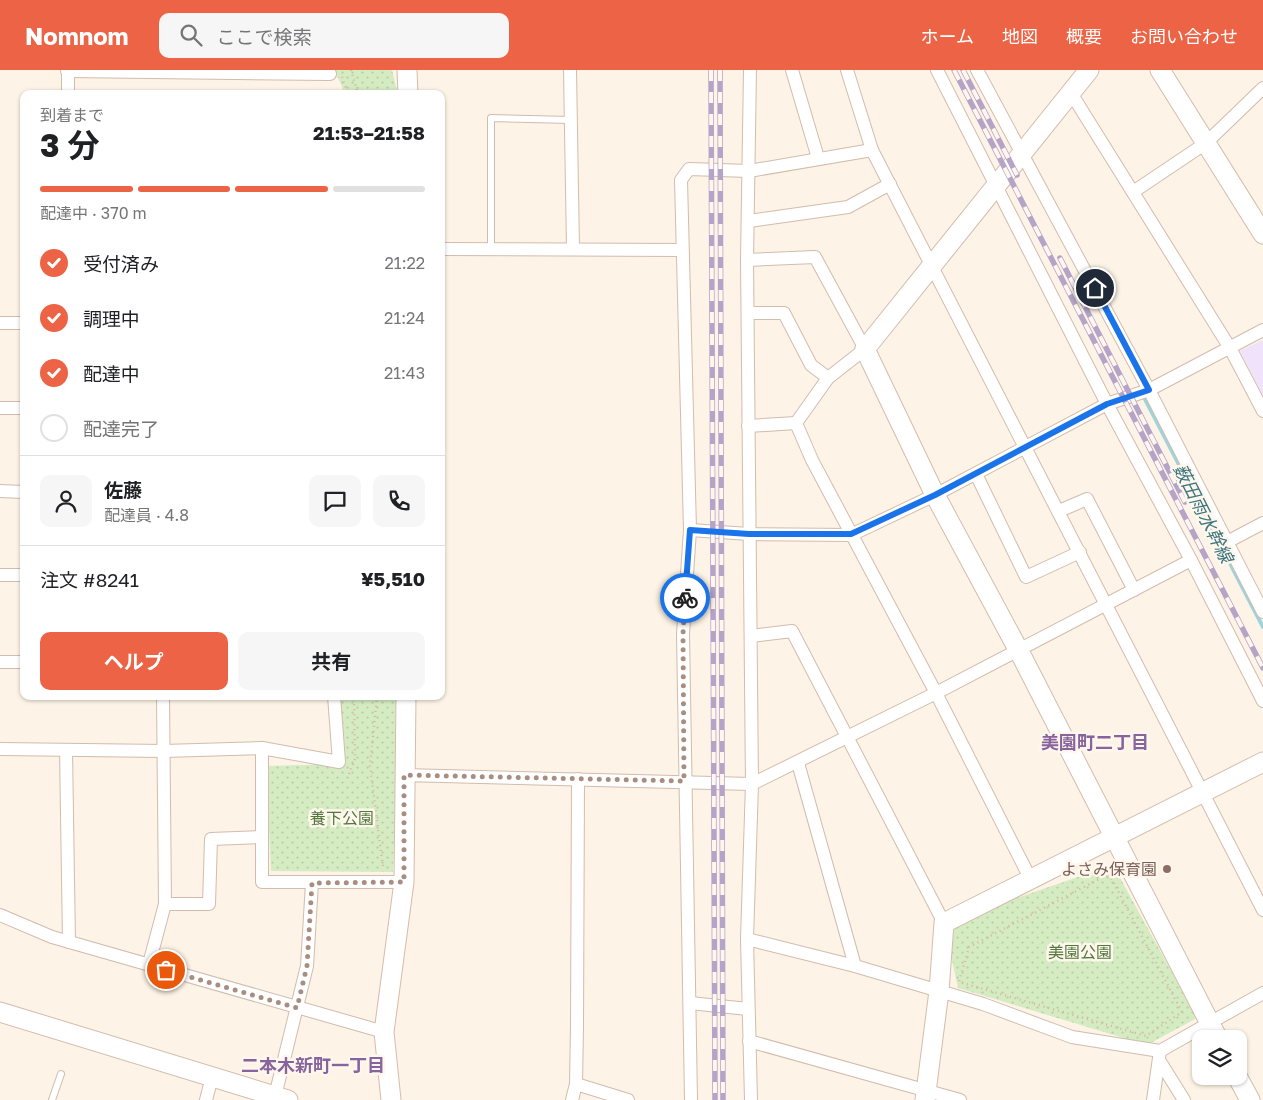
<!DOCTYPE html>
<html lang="ja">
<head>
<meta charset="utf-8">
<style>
  :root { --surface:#fff; --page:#f6f6f6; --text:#202124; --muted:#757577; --line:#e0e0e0; --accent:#ed6345 }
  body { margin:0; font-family:"Golos Text","Noto Sans JP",sans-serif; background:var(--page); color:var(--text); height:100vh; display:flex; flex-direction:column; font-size:19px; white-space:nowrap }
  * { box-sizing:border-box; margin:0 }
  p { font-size:16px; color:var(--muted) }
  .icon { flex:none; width:28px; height:28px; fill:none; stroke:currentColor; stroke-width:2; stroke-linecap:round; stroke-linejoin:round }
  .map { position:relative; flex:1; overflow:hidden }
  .side { position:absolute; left:20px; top:20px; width:425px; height:610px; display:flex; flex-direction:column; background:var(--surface); border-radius:10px; box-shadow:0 1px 4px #0004 }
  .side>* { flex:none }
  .tools { position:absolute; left:1192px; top:960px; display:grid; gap:10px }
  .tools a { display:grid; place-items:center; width:55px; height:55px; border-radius:10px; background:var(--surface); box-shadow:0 1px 4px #0004; font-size:25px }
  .pin { position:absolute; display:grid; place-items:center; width:42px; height:42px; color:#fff; margin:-21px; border:2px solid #fff; border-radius:50%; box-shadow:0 1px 5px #0007 }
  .courier { position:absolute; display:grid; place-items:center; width:50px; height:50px; margin:-25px; border:4px solid #1a73e8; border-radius:50%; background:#fff; color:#222; box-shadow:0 1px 6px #0007 }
  .headline em { font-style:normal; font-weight:700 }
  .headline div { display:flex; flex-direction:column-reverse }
  .headline { display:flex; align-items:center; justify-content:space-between; height:85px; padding:0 20px }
  h1 { font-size:32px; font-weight:700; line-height:38px }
  .bar { display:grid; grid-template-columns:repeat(4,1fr); gap:8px 5px; align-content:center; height:60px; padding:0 20px }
  .bar i { height:6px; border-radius:4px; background:var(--line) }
  .bar .active { background:var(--accent) }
  .bar p { grid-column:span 4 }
  .line { display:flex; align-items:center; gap:12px; padding:0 20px; border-top:1px solid var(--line) }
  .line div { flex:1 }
  .round { display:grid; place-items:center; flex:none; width:52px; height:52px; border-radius:10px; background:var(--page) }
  ol { padding:0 20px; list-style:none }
  li { display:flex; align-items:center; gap:15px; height:55px }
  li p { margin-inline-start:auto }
  li .icon { padding:5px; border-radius:50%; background:var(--accent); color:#fff; stroke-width:4 }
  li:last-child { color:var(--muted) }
  li i { width:28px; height:28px; border:2px solid var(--line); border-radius:50% }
  .cta { display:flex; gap:10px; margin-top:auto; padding:10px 20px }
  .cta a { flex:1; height:58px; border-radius:10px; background:var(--accent); color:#fff; font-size:20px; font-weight:700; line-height:58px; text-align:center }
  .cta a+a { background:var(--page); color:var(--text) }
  header { display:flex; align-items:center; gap:30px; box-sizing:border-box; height:70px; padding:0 25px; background:var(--accent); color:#fff }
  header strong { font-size:24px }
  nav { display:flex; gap:28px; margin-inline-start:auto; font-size:18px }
  .search { width:350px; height:45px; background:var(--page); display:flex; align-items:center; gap:12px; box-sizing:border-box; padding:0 18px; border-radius:10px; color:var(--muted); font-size:19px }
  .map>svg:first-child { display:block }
  .education { fill:#f0e2fa }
  .park { fill:url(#park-dots) }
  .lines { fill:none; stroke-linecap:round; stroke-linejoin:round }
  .stream { stroke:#9ed4db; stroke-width:4 }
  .lane-casing { stroke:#d2bcad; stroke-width:8 }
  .street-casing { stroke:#d2bcad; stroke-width:14 }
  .secondary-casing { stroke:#d5bcab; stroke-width:21 }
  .path { stroke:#d9b39f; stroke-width:2.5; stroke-dasharray:1 4; stroke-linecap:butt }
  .lane { stroke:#fff; stroke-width:6 }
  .street { stroke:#fff; stroke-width:12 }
  .secondary { stroke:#fff; stroke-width:19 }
  .rail-casing { stroke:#b5a3c8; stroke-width:5.5 }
  .rail { stroke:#fff7ed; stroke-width:4; stroke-dasharray:11; stroke-linecap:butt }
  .done { stroke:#a78e80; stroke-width:5; stroke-dasharray:0 9 }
  .route { stroke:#1a73e8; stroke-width:6 }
  .education-dot { fill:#8d6e63; stroke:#fff7ed; stroke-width:2 }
  .labels { text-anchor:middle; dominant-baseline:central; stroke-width:5; stroke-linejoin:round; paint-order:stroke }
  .park-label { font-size:16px; fill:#52793d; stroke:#fff7ed }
  .education-label { font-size:16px; fill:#785e54; stroke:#fff7ed; text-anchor:end }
  .water-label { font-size:18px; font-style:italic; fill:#3c767e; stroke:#fff7ed }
  .neighbourhood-label { font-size:18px; font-weight:bold; fill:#87649c; stroke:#fff7ed }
</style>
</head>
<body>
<header>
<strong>Nomnom</strong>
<div class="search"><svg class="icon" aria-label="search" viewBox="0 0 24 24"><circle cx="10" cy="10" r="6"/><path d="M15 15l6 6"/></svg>ここで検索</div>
<nav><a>ホーム</a><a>地図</a><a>概要</a><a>お問い合わせ</a></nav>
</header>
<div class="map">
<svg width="1263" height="1030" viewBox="0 0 1263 1030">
  <defs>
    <pattern id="park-dots" width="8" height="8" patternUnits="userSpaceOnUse" patternTransform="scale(1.25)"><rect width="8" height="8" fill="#d5ecc3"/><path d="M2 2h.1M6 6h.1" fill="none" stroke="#bacca9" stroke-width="1.8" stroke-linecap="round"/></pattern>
  </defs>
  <rect width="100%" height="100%" fill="#fdf3e6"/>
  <polygon class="education" points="1263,270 1263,326 1240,281"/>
  <g class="park">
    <polygon points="334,0 392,0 398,24 343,24 342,16"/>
    <polygon points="339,626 399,626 393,802 271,801 266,696 343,694"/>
    <polygon points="1113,795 1197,948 1147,975 958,918 944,853"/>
  </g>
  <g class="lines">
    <polyline class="stream" points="1145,329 1263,557"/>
    <defs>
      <g id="lane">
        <polyline points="491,179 491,48 571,50"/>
        <polyline points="52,1030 61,1004"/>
      </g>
      <g id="street">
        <polyline points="68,0 68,24"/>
        <polyline points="570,0 573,178"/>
        <polyline points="750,0 747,190 752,714 747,869 751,1030"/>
        <polyline points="792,0 818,88"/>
        <polyline points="847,0 872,80 1263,840"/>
        <polyline points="937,0 1107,334 1191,490 1263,631"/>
        <polyline points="977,0 1149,320 1263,542"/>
        <polyline points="67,1 330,4 328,0"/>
        <polyline points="1071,23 1230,278 1263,341"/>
        <polyline points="1133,122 1206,73 1263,18"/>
        <polyline points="749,151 848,137 890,114"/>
        <polyline points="441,179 682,180"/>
        <polyline points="747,190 815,187 865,279 828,308 796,353"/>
        <polyline points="748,243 784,243 811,295 828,308"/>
        <polyline points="0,253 24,253"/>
        <polyline points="0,338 24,338"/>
        <polyline points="796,353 812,390 936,623 1031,810"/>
        <polyline points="748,356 796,353"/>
        <polyline points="976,404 1026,507 1080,482"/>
        <polyline points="0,421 24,422"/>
        <polyline points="1059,441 1087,429 1134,520"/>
        <polyline points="690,460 749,464 851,465 935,425 1107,334 1149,320 1263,260"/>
        <polyline points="1227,472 1263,453"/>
        <polyline points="0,505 24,505"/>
        <polyline points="751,566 792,561 944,853"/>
        <polyline points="0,592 24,592"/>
        <polyline points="262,678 262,812 404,812"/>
        <polyline points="0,679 164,681 262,678 339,692 334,626"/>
        <polyline points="66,680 69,872"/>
        <polyline points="798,693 855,896"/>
        <polyline points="404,705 752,714 936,623 1191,490"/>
        <polyline points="165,834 209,834 211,769 262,767"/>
        <polyline points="0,845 52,867 384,962"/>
        <polyline points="747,869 855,896 983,934 1072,967 1160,981 1263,923"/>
        <polyline points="149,894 165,834 163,626"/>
        <polyline points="690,933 748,939"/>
        <polyline points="749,971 960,1030"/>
        <polyline points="1159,990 1184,1030"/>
        <polyline points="576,1014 628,1030"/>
        <polyline points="275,1026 307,896 312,813"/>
        <polyline points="206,1030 212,1007"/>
        <polyline points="572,1030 576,1014 577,956 578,709"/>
        <polyline points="691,1030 683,564 690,460 681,110 689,99 749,101 872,80"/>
        <polyline points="1153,1030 1160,981"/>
      </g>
      <g id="secondary">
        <polyline points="407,0 408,24"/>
        <polyline points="1089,0 865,279 935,425 1019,581 1218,969"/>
        <polyline points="1160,0 1263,164"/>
        <polyline points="0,942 288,1030"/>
        <polyline points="1237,1006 1250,1030"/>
        <polyline points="391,1030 384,962 404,812 406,626"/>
        <polyline points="925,1030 939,921 944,853 1263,692"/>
      </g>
    </defs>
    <use href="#lane" class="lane-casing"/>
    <use href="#street" class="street-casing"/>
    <use href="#secondary" class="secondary-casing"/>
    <g class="path">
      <polyline points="351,0 358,24"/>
      <polyline points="342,7 348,24"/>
      <polyline points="377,626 370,696 383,797"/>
      <polyline points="349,704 355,689 354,626"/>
      <polygon points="1109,804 1182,942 1146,966 959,912 969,877"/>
    </g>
    <use href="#lane" class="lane"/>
    <use href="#street" class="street"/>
    <use href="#secondary" class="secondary"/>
    <defs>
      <g id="rail">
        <polyline points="711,0 715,1030"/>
        <polyline points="720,0 723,1030"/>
        <polyline points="954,0 1263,598"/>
        <polyline points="963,0 1017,105"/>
        <polyline points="1060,188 1185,432"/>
      </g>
    </defs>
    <use href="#rail" class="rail-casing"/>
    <use href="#rail" class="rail"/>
  </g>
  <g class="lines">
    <polyline class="done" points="166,900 297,938 307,896 312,813 404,812 404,705 684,711 683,564 685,528"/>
    <polyline class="route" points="685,528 690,460 749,464 851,464 935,425 1107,334 1149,320 1095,218"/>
  </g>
  <circle class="education-dot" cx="1167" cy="799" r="5"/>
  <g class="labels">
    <g class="park-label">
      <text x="342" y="748">養下公園</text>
      <text x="1080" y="882">美園公園</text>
    </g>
    <g class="education-label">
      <text x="1157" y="799">よさみ保育園</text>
    </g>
    <g class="water-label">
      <text transform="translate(1204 443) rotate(63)">薮田雨水幹線</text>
    </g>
    <g class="neighbourhood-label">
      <text x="1095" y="672">美園町二丁目</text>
      <text x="313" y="995">二本木新町一丁目</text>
    </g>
  </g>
</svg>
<div class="tools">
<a><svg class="icon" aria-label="layers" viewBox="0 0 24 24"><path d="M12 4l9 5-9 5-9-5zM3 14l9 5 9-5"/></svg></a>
</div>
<div class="pin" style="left:166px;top:900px;background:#ea580c"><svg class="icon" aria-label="bag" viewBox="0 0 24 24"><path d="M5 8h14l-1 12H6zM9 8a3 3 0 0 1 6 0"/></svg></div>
<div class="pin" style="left:1095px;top:218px;background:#1f2937"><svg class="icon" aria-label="home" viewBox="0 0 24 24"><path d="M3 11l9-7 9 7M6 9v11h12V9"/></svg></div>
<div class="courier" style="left:685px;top:528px"><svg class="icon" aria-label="bike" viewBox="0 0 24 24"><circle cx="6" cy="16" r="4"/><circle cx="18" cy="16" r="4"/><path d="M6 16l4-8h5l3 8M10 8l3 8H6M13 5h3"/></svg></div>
<section class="side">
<div class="headline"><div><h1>3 分</h1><p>到着まで</p></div><em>21:53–21:58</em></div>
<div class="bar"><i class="active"></i><i class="active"></i><i class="active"></i><i></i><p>配達中 · 370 m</p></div>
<ol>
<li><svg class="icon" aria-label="check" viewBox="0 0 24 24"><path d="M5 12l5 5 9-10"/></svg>受付済み<p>21:22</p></li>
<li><svg class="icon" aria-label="check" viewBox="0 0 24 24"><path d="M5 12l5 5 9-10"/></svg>調理中<p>21:24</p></li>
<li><svg class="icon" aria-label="check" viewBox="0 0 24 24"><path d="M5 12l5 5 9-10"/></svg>配達中<p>21:43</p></li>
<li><i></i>配達完了</li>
</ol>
<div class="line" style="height:90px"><a class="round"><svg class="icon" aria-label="person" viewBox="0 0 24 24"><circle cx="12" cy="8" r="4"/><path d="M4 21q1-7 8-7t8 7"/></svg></a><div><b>佐藤</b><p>配達員 · 4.8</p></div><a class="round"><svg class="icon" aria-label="chat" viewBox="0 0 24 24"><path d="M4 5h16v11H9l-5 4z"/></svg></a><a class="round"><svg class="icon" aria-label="phone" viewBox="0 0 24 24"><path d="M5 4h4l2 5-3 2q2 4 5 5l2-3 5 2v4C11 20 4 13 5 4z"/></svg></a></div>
<div class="line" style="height:65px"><div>注文 #8241</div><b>¥5,510</b></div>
<div class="cta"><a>ヘルプ</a><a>共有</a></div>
</section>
</div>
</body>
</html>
